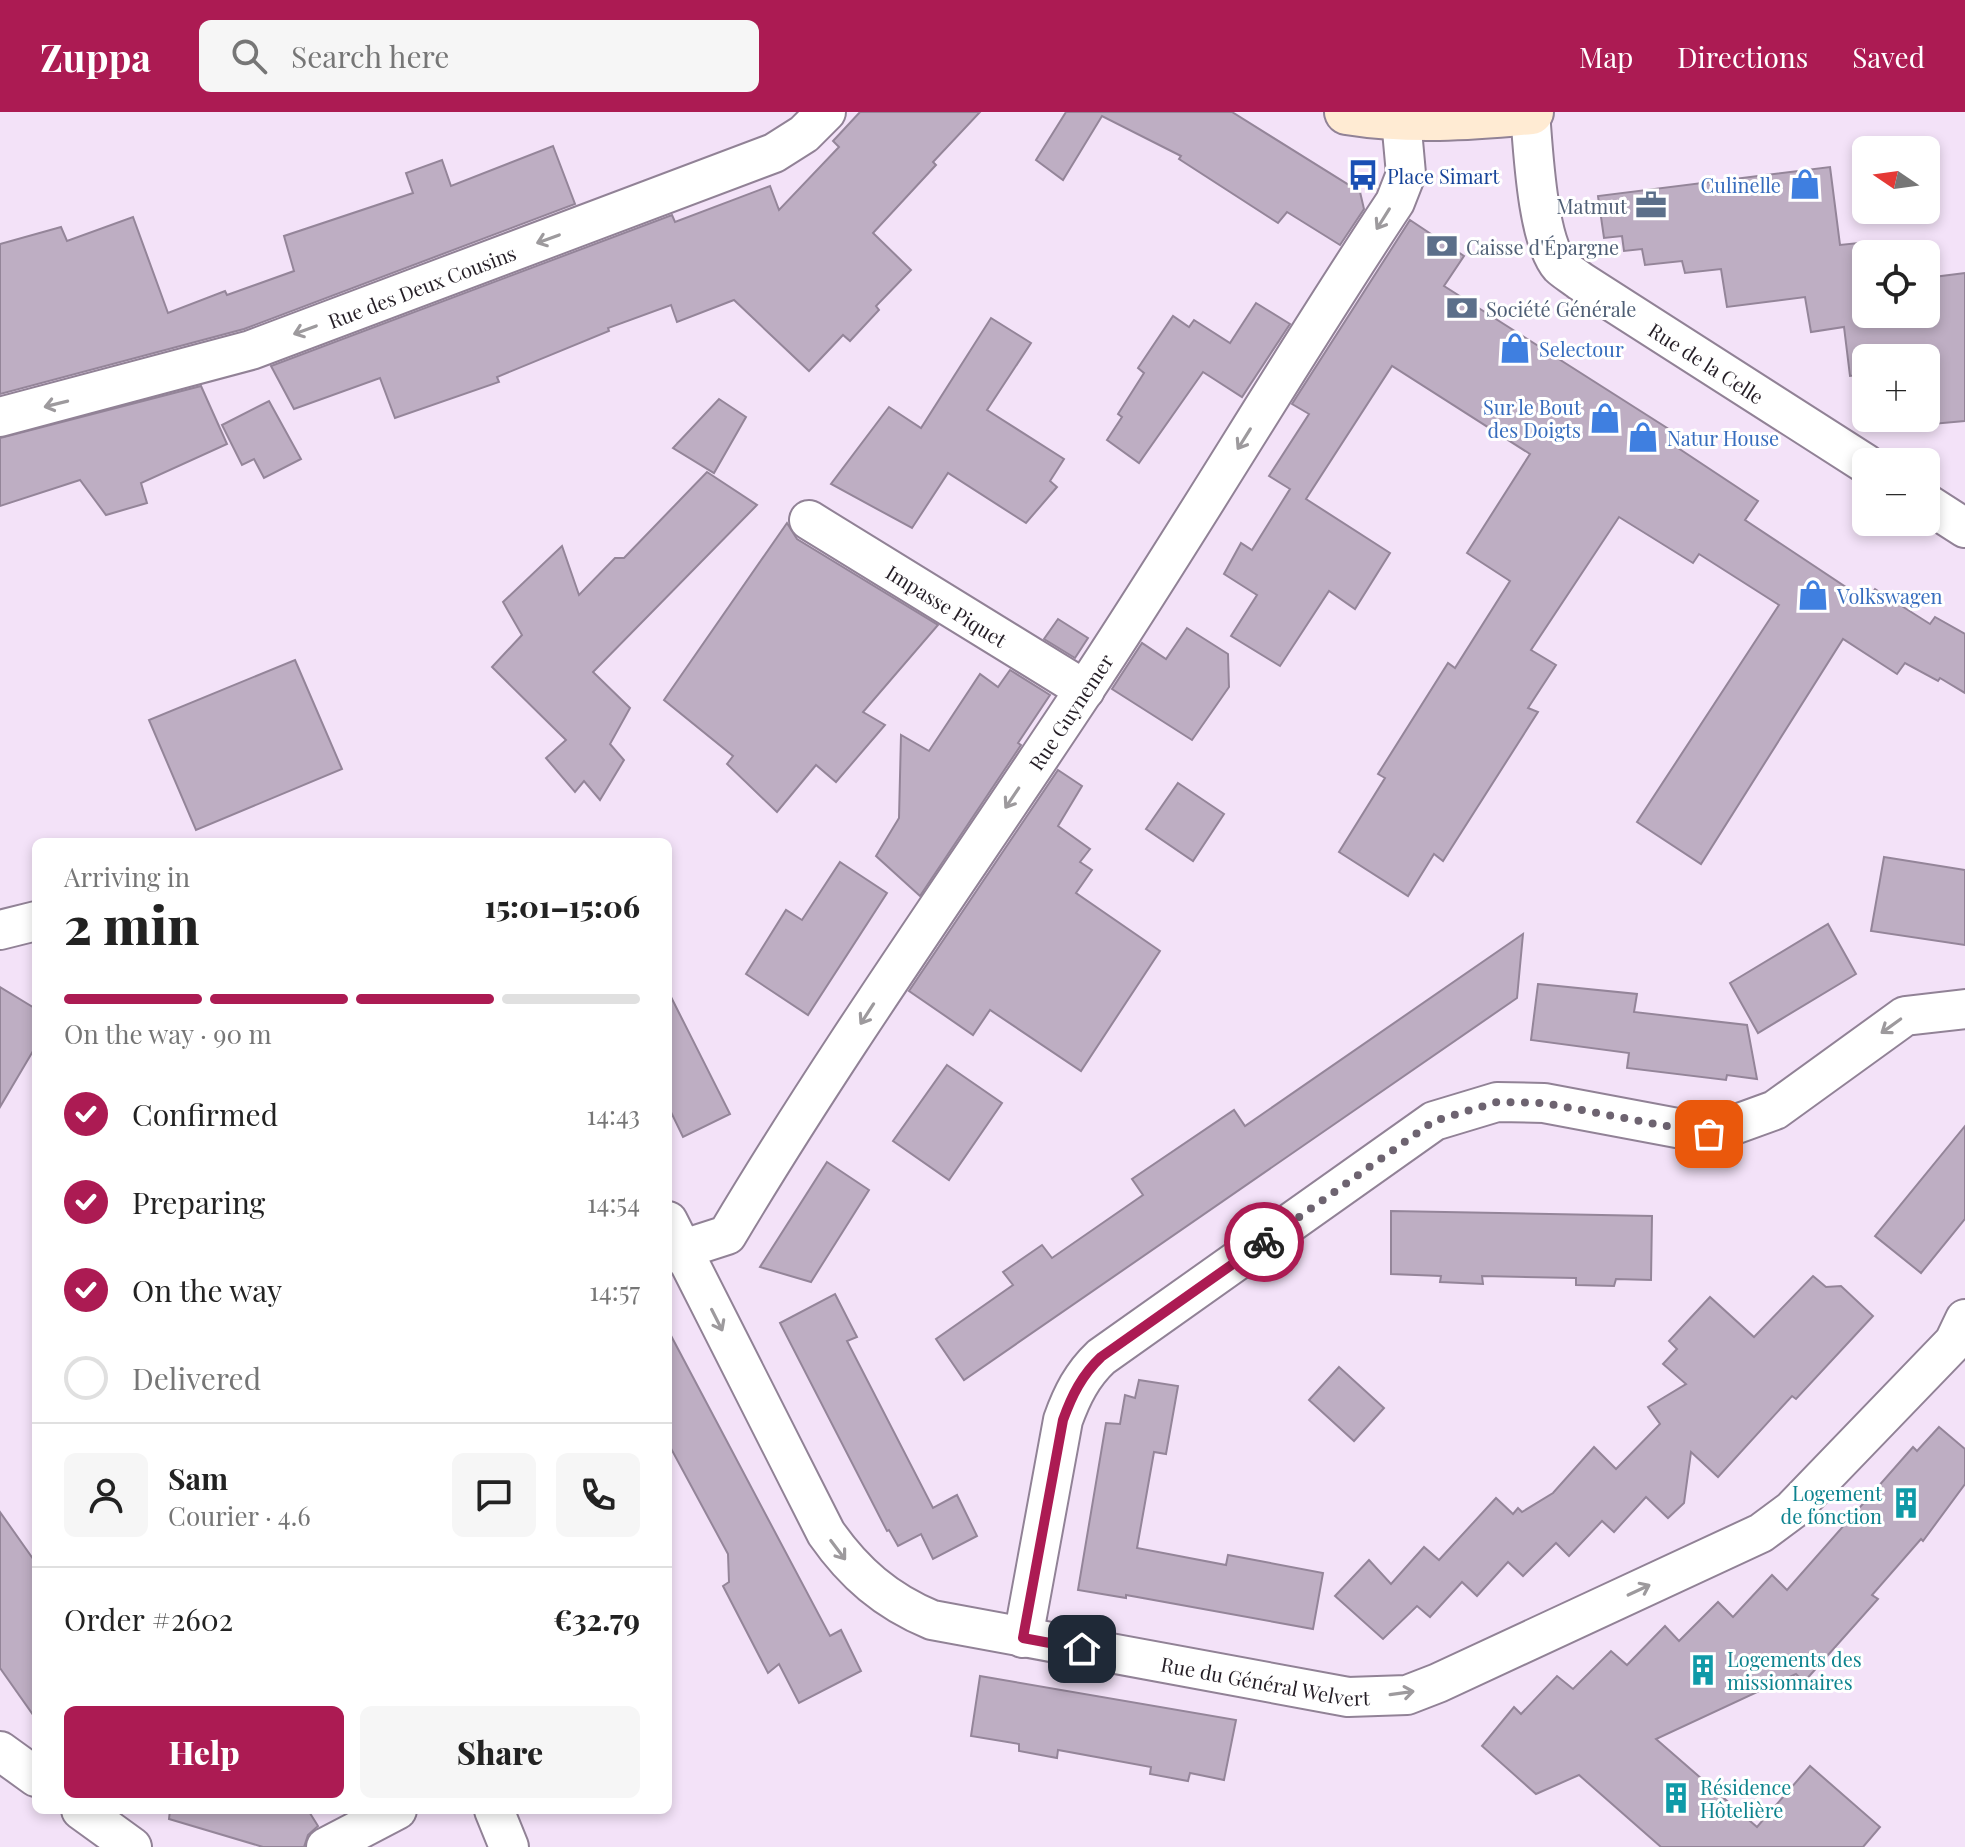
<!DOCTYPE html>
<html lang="en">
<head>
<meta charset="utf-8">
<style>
  :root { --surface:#fff; --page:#f6f6f6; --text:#222; --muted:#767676; --line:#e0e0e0; --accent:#ac1b53 }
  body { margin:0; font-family:"Playfair Display",serif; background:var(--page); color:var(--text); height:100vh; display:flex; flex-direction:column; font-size:30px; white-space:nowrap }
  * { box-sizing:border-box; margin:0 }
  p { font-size:26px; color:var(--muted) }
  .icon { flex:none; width:44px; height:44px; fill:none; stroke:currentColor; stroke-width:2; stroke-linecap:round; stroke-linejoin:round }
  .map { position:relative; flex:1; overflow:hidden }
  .panel { position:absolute; left:32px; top:726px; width:640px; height:976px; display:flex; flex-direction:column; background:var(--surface); border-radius:12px; box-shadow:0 4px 12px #0003 }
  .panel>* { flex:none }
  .needle { width:52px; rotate:283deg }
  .fabs { position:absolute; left:1852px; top:24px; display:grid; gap:16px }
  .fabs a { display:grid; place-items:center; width:88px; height:88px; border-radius:12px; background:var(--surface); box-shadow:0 4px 12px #0003; font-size:40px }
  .pin { position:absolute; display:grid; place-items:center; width:68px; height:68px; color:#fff; margin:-34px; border-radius:16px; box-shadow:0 4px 12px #0006 }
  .courier { position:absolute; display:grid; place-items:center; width:80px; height:80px; margin:-40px; border:6px solid #ac1b53; border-radius:50%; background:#fff; color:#222; box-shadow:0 2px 10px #0007 }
  .headline em { font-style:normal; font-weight:800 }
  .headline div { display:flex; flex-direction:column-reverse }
  .headline { display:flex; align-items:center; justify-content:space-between; height:136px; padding:0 32px }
  h1 { font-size:52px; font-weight:800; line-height:60px }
  .bar { display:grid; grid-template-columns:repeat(4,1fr); gap:12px 8px; align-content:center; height:96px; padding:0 32px }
  .bar i { height:10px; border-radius:6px; background:var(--line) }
  .bar .current { background:var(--accent) }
  .bar p { grid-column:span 4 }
  .line { display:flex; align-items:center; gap:20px; padding:0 32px; border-top:2px solid var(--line) }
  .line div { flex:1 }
  .round { display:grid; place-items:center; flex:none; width:84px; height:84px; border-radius:12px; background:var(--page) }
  ol { padding:0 32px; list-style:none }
  li { display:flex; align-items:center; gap:24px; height:88px }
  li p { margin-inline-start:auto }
  li .icon { padding:8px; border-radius:50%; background:var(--accent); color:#fff; stroke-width:4 }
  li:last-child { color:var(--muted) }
  li i { width:44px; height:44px; border:4px solid var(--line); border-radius:50% }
  .primary-button { display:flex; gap:16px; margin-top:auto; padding:16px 32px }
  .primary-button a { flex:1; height:92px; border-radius:12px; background:var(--accent); color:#fff; font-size:32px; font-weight:800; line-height:92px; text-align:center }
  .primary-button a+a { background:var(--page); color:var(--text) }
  header { display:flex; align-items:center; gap:48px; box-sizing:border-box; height:112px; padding:0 40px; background:var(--accent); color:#fff }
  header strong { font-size:38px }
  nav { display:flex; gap:44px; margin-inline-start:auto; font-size:28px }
  .search { width:560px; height:72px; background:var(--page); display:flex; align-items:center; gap:20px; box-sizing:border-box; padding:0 28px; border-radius:12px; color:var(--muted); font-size:30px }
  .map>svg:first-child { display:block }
  .building { fill:#beaec3; stroke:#948599; stroke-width:2 }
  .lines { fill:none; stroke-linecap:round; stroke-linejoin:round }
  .minor-casing { stroke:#918296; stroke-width:42 }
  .secondary-casing { stroke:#918296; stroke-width:48 }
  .minor { stroke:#fff; stroke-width:38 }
  .secondary { stroke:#ffebd3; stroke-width:44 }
  .oneway { stroke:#9d9a9d }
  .done { stroke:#6d6370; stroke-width:8; stroke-dasharray:0 14.4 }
  .route { stroke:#ac1b53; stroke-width:10 }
  .labels { text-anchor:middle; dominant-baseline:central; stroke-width:6; stroke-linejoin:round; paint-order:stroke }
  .transit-label { font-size:20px; fill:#164399; stroke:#fff; text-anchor:start }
  .shop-label { font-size:20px; fill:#366cbe; stroke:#fff; text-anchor:start }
  .service-label { font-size:20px; fill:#4e5e75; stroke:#fff; text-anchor:start }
  .street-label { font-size:20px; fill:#251e26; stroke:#fff }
  .culture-label { font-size:20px; fill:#0d838f; stroke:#fff; text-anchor:start }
</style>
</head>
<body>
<header>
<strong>Zuppa</strong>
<div class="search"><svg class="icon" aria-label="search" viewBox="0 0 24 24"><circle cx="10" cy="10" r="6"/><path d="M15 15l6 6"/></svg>Search here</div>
<nav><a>Map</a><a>Directions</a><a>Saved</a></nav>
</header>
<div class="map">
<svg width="1965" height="1735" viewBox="0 0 1965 1735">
  <rect width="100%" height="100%" fill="#f3e2f8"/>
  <g class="building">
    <polygon points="860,0 980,0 933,50 936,53 873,121 911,158 876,194 879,198 850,229 843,223 809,259 734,188 677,210 671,193 608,216 609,219 497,265 499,270 395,306 380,266 294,297 271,254 672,103 675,110 770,74 779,98 839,35 833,29"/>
    <polygon points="1066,0 1232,0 1360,80 1364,97 1340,133 1287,100 1278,111 1179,47 1181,44 1102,4 1063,68 1036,48"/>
    <polygon points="553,34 575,92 244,217 0,282 0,132 61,115 67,129 133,105 168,201 225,179 227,183 294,159 284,124 413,81 406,61 442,48 451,74"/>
    <polygon points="1830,55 1840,133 1878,129 1880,142 1866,142 1866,202 1926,202 1926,166 1965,161 1965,309 1899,315 1898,306 1926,306 1926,246 1866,246 1866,262 1850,264 1844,215 1811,220 1805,185 1727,195 1721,157 1685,161 1682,149 1645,153 1642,137 1624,139 1622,124 1604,126 1598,84"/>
    <polygon points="1410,108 1464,144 1444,174 1675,321 1669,330 1758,389 1745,408 1867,489 1875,477 1930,512 1935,505 1965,522 1965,581 1940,566 1938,569 1905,551 1897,562 1843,527 1701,752 1637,710 1779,493 1699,442 1693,451 1619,405 1531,538 1556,553 1528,596 1538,600 1443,749 1434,742 1408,784 1339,740 1385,666 1378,662 1448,551 1455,556 1510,469 1467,441 1530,342 1392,254 1306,387 1390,441 1355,497 1329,479 1280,554 1231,524 1257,483 1224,462 1241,431 1252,438 1290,377 1269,364 1309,302 1292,292"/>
    <polygon points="1256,191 1290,212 1242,285 1203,260 1139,351 1107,328 1122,305 1118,302 1144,261 1138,256 1173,204 1189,215 1194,208 1230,231"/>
    <polygon points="991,206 1031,231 987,298 1064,347 1050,369 1057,375 1026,411 948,361 912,416 831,372 889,295 921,316"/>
    <polygon points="201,274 227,332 141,371 147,391 106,403 80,368 0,394 0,326"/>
    <polygon points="719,287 746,305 714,361 673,336"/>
    <polygon points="269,289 301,347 264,366 254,347 242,353 222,313"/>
    <polygon points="707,360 757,393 593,560 630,596 610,632 624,648 600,688 584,669 575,680 546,646 566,628 492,555 522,523 503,490 562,434 579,483 615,446 624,446"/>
    <polygon points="787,411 797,427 938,513 863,600 885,613 836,670 816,653 777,700 727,652 733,644 664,588"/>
    <polygon points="1058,507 1088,526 1075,546 1044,527"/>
    <polygon points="1187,516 1228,542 1229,575 1192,628 1112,577 1142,531 1166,547"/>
    <polygon points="295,548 342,657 196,718 149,608"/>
    <polygon points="1010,558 1050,583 1018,631 1021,633 920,784 876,744 899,706 901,623 929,639 980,562 998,575"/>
    <polygon points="1058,658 1082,674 1058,714 1090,737 1080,750 1092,758 1076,781 1160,839 1081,959 990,898 973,923 909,879"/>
    <polygon points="1178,671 1224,702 1193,749 1146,717"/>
    <polygon points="1884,745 1965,758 1965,833 1871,819"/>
    <polygon points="840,750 887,781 808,903 746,862 786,798 802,808"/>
    <polygon points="1828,812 1856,862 1758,921 1730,871"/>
    <polygon points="1523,822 1517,886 964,1268 936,1227 1013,1173 1003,1160 1042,1133 1052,1146 1143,1083 1132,1067 1234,998 1245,1014"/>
    <polygon points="1538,872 1637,882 1634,900 1747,913 1757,967 1727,963 1726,968 1627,956 1629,941 1531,928"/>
    <polygon points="0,875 36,897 36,934 0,995"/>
    <polygon points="668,879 730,1002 683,1025 668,994"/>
    <polygon points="947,953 1002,991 949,1068 893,1029"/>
    <polygon points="1965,1014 1965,1107 1921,1161 1875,1124"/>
    <polygon points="827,1050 869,1078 811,1170 760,1155"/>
    <polygon points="1391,1099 1652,1104 1651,1168 1616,1167 1614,1174 1576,1173 1576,1166 1482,1164 1483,1172 1440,1170 1441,1164 1391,1162"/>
    <polygon points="1813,1164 1826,1175 1841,1174 1873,1204 1796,1287 1792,1284 1718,1365 1691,1340 1684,1391 1668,1406 1646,1385 1614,1420 1602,1409 1569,1444 1556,1431 1523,1464 1508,1450 1477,1484 1462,1470 1430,1505 1417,1494 1383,1527 1335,1484 1369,1448 1391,1472 1424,1435 1439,1448 1496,1386 1513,1402 1518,1396 1522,1400 1553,1381 1594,1335 1616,1357 1660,1312 1648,1295 1686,1272 1663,1252 1677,1237 1669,1229 1710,1185 1754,1225"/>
    <polygon points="835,1182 857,1225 847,1229 933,1396 957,1383 977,1424 933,1447 921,1422 898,1434 889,1418 887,1419 780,1211"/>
    <polygon points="668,1218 830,1524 841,1518 861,1559 799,1591 779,1552 768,1561 723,1474 729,1470 728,1442 668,1331"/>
    <polygon points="1339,1255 1384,1296 1354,1329 1309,1288"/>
    <polygon points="1139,1268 1178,1274 1166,1342 1154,1340 1137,1436 1226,1453 1228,1443 1323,1461 1313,1517 1126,1483 1126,1486 1078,1478 1106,1311 1120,1312 1125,1283 1135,1286"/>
    <polygon points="1939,1315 1965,1337 1965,1372 1923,1429 1921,1427 1872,1483 1878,1487 1804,1570 1796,1562 1656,1627 1757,1715 1810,1654 1880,1715 1863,1735 1661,1735 1579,1663 1536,1682 1482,1634 1514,1595 1521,1602 1557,1564 1573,1577 1611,1539 1627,1553 1665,1514 1679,1529 1718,1490 1733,1505 1772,1463 1787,1478 1913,1335 1917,1339"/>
    <polygon points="0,1400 36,1451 36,1607 0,1556"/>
    <polygon points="980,1564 1236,1608 1224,1668 1190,1661 1188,1669 1150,1662 1151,1655 1058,1638 1057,1646 1019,1639 1019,1632 971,1624"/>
    <polygon points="170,1698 308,1698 318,1714 308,1723 304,1735 263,1735 169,1707"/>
  </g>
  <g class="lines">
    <defs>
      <g id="minor">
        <path id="s1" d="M1530 0C1533 36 1537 128 1560 154 1565 159 1574 164 1580 169L1866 352"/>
        <path id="s2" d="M0 305 251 238 774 41 804 22 826 0"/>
        <polyline points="1926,391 1965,416"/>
        <path id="s3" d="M809 408 1085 578"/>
        <polyline points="0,818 36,809"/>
        <path id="s4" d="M668 1109 826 1421C854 1461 886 1489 932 1508L1348 1585 1407 1583 1438 1571 1761 1421 1792 1398 1954 1230 1965 1207"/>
        <path id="s5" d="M668 1142 727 1123C838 937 964 760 1083 580 1190 419 1288 251 1395 90L1406 62 1401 7"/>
        <path d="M1023 1526 1063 1308C1072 1283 1082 1263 1101 1245L1434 1009 1497 990 1544 991 1709 1022 1775 998 1905 904 1965 897"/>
        <polyline points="0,1639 36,1665"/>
        <polyline points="81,1698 132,1735"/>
        <polyline points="494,1698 509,1735"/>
        <polyline points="326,1735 397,1698"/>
      </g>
      <path id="secondary" d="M1347 0C1409 10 1469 6 1531 0"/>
    </defs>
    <use href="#minor" class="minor-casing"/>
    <use href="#secondary" class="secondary-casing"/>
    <use href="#minor" class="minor"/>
    <use href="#secondary" class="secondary"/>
  </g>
  <defs><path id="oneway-shaft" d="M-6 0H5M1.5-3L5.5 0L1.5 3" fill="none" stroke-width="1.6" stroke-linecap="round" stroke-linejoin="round" transform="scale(2)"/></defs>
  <g class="oneway">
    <use href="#oneway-shaft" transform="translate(1383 107) rotate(122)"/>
    <use href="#oneway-shaft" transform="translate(548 127) rotate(160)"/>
    <use href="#oneway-shaft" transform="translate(305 218) rotate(160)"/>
    <use href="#oneway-shaft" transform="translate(56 292) rotate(166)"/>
    <use href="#oneway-shaft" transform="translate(1244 327) rotate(122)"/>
    <use href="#oneway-shaft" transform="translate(1012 686) rotate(124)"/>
    <use href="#oneway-shaft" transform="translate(867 902) rotate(123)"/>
    <use href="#oneway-shaft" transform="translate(1891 914) rotate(144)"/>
    <use href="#oneway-shaft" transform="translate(717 1208) rotate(63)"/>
    <use href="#oneway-shaft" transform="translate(838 1438) rotate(53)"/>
    <use href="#oneway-shaft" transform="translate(1639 1478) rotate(-25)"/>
    <use href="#oneway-shaft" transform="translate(1402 1581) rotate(-8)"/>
  </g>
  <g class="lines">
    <polyline class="done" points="1264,1130 1434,1009 1497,990 1544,991 1709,1022"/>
    <path class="route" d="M1082 1537 1023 1526 1063 1308C1072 1283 1082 1263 1101 1245L1264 1130"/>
  </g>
  <defs>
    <symbol id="bus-bare" viewBox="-9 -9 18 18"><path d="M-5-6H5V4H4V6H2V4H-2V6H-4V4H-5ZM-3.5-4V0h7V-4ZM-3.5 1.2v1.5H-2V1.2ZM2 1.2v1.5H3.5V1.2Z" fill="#1a4fb4" stroke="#fff" stroke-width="2.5" paint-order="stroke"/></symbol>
    <symbol id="shop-bare" viewBox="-9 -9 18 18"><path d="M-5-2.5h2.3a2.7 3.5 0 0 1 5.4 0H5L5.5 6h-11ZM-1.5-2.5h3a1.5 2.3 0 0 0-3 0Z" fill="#3f7fe0" stroke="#fff" stroke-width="2.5" paint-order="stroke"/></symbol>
    <symbol id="office-bare" viewBox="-9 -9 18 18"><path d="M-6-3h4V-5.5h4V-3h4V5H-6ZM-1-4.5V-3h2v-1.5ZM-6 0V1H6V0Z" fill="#5c6f8a" stroke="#fff" stroke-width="2.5" paint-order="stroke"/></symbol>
    <symbol id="bank-bare" viewBox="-9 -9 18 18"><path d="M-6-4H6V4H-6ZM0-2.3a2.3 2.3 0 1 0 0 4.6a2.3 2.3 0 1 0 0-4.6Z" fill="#5c6f8a" stroke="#fff" stroke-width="2.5" paint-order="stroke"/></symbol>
    <symbol id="building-bare" viewBox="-9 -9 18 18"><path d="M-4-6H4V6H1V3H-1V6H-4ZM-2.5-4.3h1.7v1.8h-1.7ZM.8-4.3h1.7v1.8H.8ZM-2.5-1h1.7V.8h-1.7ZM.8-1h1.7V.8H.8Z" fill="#0f9aa8" stroke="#fff" stroke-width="2.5" paint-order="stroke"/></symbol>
  </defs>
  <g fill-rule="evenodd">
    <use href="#bus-bare" x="1341" y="41" width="44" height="44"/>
    <use href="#shop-bare" x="1783" y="50" width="44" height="44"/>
    <use href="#office-bare" x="1629" y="71" width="44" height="44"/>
    <use href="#bank-bare" x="1420" y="112" width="44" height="44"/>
    <use href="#bank-bare" x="1440" y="174" width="44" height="44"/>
    <use href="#shop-bare" x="1493" y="214" width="44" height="44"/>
    <use href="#shop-bare" x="1583" y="284" width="44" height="44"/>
    <use href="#shop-bare" x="1621" y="303" width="44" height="44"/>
    <use href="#shop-bare" x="1791" y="461" width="44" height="44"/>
    <use href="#building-bare" x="1884" y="1369" width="44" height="44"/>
    <use href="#building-bare" x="1681" y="1536" width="44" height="44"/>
    <use href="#building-bare" x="1654" y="1664" width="44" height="44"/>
  </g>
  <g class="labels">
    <g class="transit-label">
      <text x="1387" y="63">Place Simart</text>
    </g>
    <g class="shop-label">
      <text x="1781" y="72" text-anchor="end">Culinelle</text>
      <text x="1539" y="236">Selectour</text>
      <text x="1581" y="294" text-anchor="end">Sur le Bout<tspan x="1581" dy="23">des Doigts</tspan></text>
      <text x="1667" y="325">Natur House</text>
      <text x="1837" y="483">Volkswagen</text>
    </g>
    <g class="service-label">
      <text x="1627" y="93" text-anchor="end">Matmut</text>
      <text x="1466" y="134">Caisse d'Épargne</text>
      <text x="1486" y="196">Société Générale</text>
    </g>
    <g class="street-label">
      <text stroke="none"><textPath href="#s2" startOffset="442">Rue des Deux Cousins</textPath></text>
      <text stroke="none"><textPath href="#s1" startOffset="334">Rue de la Celle</textPath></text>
      <text stroke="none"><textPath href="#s3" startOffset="162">Impasse Piquet</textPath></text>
      <text stroke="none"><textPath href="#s5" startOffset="688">Rue Guynemer</textPath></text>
      <text stroke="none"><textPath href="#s4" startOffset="828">Rue du Général Welvert</textPath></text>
    </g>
    <g class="culture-label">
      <text x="1882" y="1380" text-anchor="end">Logement<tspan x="1882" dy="23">de fonction</tspan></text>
      <text x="1727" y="1546">Logements des<tspan x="1727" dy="23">missionnaires</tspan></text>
      <text x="1700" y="1674">Résidence<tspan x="1700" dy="23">Hôtelière</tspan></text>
    </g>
  </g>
</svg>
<div class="fabs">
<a><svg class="needle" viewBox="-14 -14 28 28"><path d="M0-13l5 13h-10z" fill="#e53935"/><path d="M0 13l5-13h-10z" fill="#767676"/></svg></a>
<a><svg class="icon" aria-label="locate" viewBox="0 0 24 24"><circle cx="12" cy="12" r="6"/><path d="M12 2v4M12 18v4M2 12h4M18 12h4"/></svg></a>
<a>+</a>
<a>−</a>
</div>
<div class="pin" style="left:1709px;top:1022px;background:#ea580c"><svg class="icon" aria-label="bag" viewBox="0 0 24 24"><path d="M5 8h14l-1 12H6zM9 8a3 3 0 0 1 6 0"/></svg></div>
<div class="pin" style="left:1082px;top:1537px;background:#1f2937"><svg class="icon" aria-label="home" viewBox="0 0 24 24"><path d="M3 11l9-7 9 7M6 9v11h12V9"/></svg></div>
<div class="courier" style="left:1264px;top:1130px"><svg class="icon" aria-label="bike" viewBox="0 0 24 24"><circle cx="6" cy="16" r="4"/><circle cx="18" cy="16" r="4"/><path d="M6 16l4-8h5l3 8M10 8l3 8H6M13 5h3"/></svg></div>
<section class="panel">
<div class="headline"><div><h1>2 min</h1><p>Arriving in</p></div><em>15:01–15:06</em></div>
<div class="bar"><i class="current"></i><i class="current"></i><i class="current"></i><i></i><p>On the way · 90 m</p></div>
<ol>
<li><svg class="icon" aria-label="check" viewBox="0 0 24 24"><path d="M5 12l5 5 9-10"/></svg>Confirmed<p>14:43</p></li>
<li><svg class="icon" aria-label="check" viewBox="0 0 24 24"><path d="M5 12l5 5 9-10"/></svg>Preparing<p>14:54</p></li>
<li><svg class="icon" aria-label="check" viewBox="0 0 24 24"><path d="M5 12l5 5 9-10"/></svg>On the way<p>14:57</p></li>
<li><i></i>Delivered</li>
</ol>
<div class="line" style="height:144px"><a class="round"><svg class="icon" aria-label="person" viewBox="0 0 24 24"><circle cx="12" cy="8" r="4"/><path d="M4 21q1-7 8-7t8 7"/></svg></a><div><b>Sam</b><p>Courier · 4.6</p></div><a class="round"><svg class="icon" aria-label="chat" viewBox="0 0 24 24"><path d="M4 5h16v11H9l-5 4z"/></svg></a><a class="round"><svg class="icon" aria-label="phone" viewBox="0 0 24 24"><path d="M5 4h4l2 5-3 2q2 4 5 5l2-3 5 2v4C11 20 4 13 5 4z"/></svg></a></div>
<div class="line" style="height:104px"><div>Order #2602</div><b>€32.79</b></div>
<div class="primary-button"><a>Help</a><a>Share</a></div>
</section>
</div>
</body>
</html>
